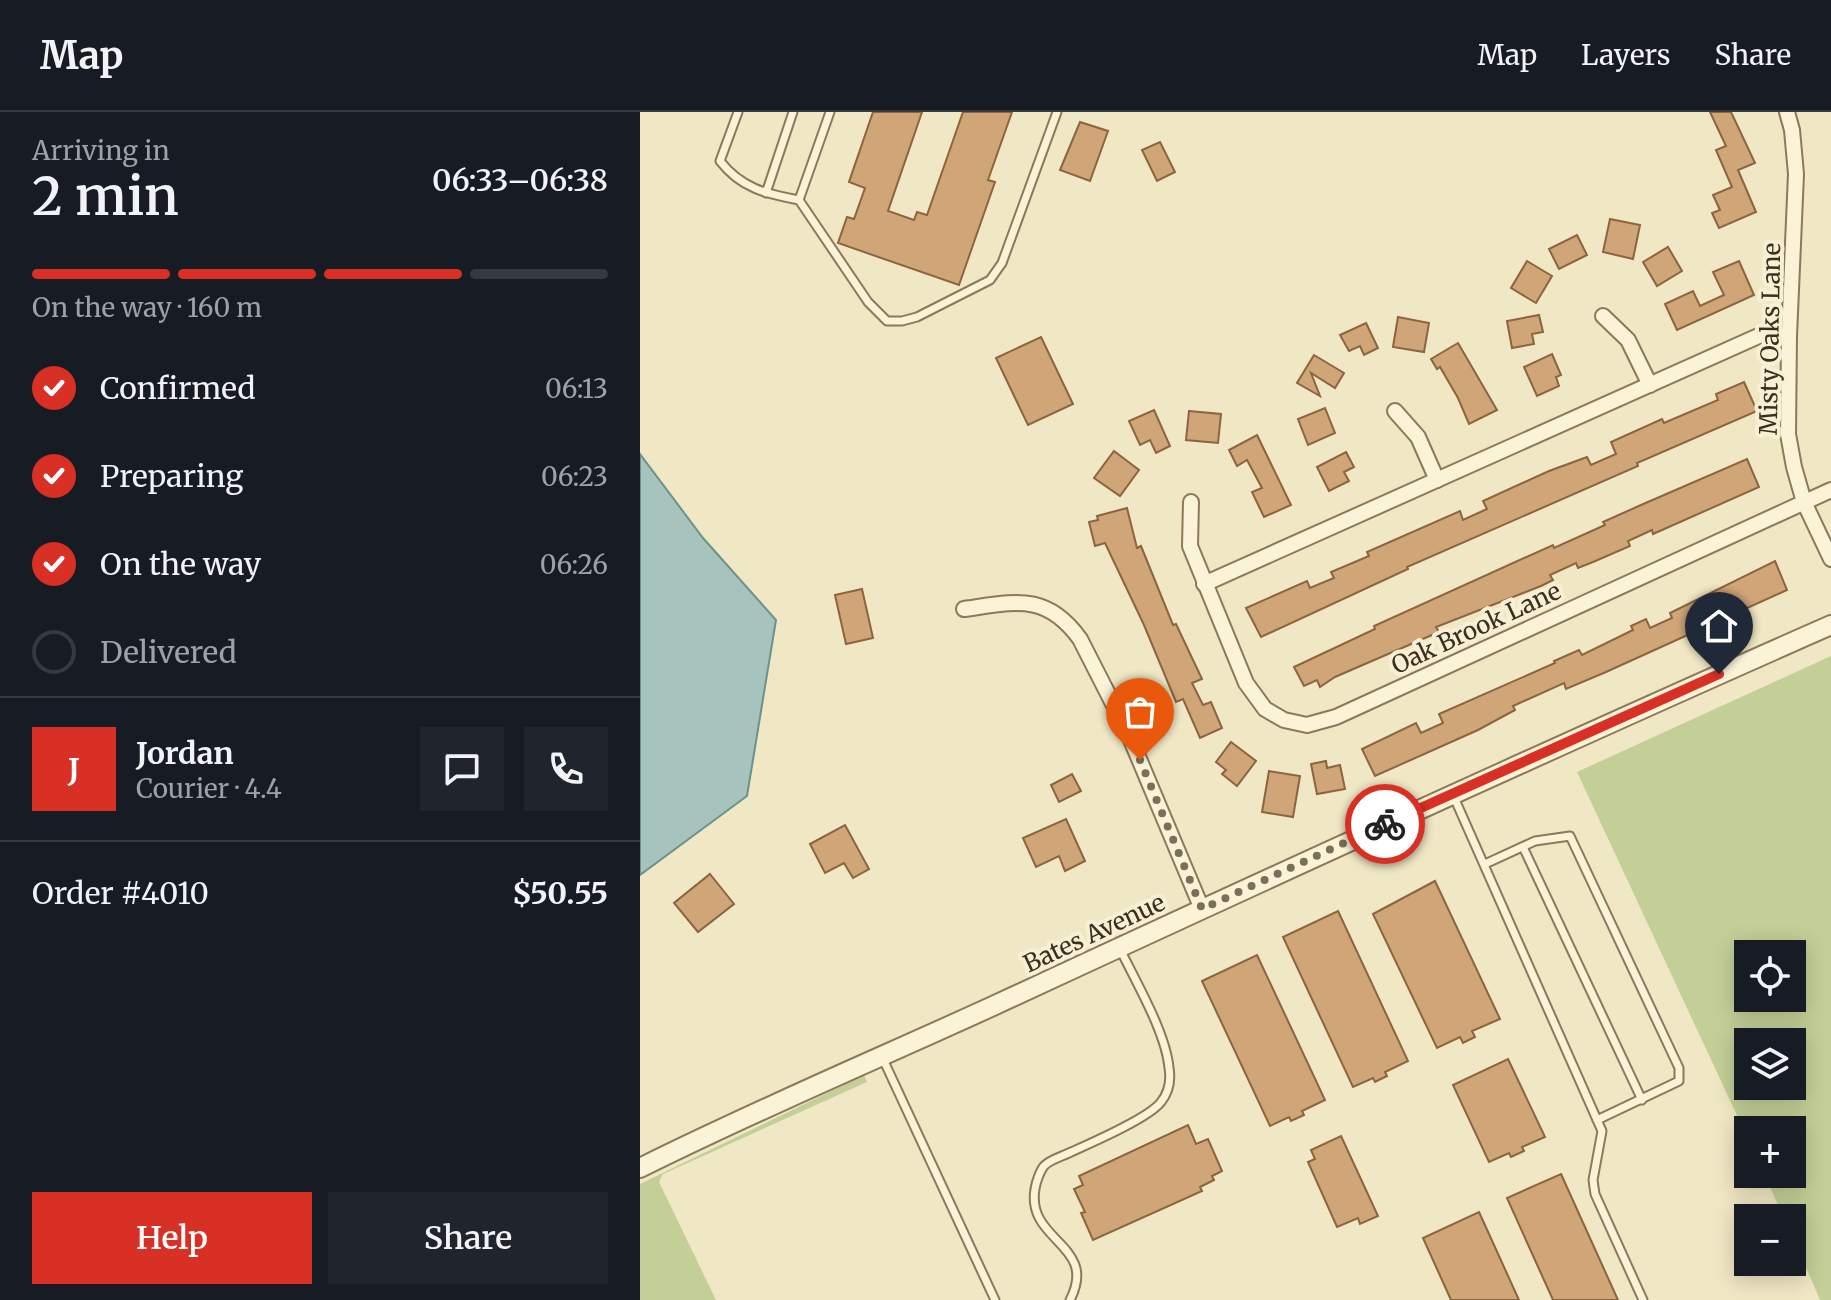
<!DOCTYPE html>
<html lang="en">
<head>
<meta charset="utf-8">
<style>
  :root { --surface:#171b24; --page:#20242c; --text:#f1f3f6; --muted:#9ea1a6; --line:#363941; --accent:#d93025 }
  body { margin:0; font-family:Merriweather,serif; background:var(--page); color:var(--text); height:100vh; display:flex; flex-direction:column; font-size:30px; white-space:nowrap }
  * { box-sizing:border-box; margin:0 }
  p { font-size:26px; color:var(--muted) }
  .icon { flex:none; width:44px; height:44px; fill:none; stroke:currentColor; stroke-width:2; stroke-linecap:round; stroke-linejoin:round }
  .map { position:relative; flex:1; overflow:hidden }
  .panel { display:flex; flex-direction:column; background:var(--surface); width:640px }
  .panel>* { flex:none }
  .fabs { position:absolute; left:1094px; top:828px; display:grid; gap:16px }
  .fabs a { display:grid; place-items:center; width:72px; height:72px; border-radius:0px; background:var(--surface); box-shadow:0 4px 20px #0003; font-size:40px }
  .pin { position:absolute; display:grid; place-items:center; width:68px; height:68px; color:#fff; margin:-82px -34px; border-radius:50% 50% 50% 0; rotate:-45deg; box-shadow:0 0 8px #0007 }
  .pin .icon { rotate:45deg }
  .courier { position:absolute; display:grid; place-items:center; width:80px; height:80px; margin:-40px; border:6px solid #d93025; border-radius:50%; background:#fff; color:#222; box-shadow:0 2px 10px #0007 }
  .summary em { font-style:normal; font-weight:600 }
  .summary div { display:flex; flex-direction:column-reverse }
  .summary { display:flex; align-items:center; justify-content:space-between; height:136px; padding:0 32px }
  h1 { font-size:52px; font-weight:600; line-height:60px }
  .bar { display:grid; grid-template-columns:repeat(4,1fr); gap:12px 8px; align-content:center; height:96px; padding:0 32px }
  .bar i { height:10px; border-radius:6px; background:var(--line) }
  .bar .on { background:var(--accent) }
  .bar p { grid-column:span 4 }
  .line { display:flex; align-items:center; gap:20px; padding:0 32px; border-top:2px solid var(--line) }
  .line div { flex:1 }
  .round { display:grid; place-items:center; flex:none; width:84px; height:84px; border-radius:0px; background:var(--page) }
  ol { padding:0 32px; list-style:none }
  li { display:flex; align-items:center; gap:24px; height:88px }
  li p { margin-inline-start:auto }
  li .icon { padding:8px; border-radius:50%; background:var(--accent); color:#fff; stroke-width:4 }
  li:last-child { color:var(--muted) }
  li i { width:44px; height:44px; border:4px solid var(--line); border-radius:50% }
  .button { display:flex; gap:16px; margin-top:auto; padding:16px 32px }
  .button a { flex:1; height:92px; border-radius:0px; background:var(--accent); color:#fff; font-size:32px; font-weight:600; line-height:92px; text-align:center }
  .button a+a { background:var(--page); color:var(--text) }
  header { display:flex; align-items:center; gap:48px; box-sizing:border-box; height:112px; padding:0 40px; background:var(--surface); border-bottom:2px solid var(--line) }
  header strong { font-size:38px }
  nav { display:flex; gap:44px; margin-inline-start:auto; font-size:28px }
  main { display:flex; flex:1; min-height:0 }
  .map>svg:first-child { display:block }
  .green { fill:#c3cf97; fill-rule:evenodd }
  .water { fill:#a6c3bd; stroke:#6c928c; stroke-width:2 }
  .building { fill:#d0a578; stroke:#8c643e; stroke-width:2 }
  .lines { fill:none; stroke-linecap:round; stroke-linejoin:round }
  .service-casing { stroke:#8c7959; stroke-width:11 }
  .minor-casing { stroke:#8c7959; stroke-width:18 }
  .tertiary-casing { stroke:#8c7959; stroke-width:22 }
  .service { stroke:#faf3d7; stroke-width:7 }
  .minor { stroke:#faf3d7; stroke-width:14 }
  .tertiary { stroke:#faf3d7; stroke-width:18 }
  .done { stroke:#7a6f58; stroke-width:8; stroke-dasharray:0 14.4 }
  .route { stroke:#d93025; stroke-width:10 }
  .labels { text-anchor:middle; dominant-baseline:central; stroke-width:8; stroke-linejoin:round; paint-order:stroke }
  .street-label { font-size:24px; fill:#3b2f1e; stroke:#f7f0d4 }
</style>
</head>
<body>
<header>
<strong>Map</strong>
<nav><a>Map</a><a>Layers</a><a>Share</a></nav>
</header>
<main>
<section class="panel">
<div class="summary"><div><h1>2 min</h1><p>Arriving in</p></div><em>06:33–06:38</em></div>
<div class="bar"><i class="on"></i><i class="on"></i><i class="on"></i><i></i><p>On the way · 160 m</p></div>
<ol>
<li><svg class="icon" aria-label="check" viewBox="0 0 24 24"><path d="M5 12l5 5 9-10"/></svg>Confirmed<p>06:13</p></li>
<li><svg class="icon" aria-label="check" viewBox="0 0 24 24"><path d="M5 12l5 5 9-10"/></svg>Preparing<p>06:23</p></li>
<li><svg class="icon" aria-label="check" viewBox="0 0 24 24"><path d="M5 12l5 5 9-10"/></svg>On the way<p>06:26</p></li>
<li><i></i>Delivered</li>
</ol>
<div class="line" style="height:144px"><b class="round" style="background:var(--accent);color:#fff">J</b><div><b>Jordan</b><p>Courier · 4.4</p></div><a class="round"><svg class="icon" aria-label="chat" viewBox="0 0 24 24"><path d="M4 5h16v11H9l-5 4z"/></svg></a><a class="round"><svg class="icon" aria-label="phone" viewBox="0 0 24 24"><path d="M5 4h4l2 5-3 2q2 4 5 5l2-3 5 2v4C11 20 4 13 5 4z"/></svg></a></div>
<div class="line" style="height:104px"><div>Order #4010</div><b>$50.55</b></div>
<div class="button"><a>Help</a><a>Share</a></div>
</section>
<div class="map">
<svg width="1191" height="1188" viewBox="0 0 1191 1188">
  <rect width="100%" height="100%" fill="#f0e7c4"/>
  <g class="green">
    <path d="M1191 544V1188H1180L1152 1123V1106H1144L1124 1062H1152V1018H1108V1027L937 660ZM1152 842V886H1108V842ZM1152 930V974H1108V930Z"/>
    <polygon points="224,963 227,970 23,1062 19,1070 76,1188 0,1188 0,1072"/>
  </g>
  <polygon class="water" points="0,342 63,426 136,508 107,684 0,763"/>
  <g class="building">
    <polygon points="233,0 282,0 248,99 274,108 277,100 287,103 323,0 372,0 348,68 355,70 319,173 198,131 207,105 214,107 225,76 209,70"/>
    <polygon points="1070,0 1091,0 1115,51 1098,58 1116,100 1079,116 1072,101 1080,98 1073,83 1092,75 1076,38 1086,34"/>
    <polygon points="440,10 468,19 450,69 420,58"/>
    <polygon points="520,30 535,60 517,69 502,38"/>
    <polygon points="970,107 1000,113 993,147 963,140"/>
    <polygon points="937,123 947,143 919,157 909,137"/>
    <polygon points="1028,135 1042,159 1017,174 1003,150"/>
    <polygon points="887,149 912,164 896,191 871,176"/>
    <polygon points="1099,149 1114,183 1037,218 1025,192 1053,179 1060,194 1084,183 1073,160"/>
    <polygon points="899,203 903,220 892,222 894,232 872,236 867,209"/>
    <polygon points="758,205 789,211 784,240 753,235"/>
    <polygon points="726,211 738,236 724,243 720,234 709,239 700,223"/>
    <polygon points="401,225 433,292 388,313 356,246"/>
    <polygon points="818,231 857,298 829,312 818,286 800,255 797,257 791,247"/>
    <polygon points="912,242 921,263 916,265 919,274 897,284 884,255"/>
    <polygon points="674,243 704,261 695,276 671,261 680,284 657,271"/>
    <polygon points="1104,270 1117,299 997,351 998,354 767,455 768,457 621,525 606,496 667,469 670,476 694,466 691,460 729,444 727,440 820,399 823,408 847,397 843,389 909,359 947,345 951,353 976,342 971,330 1022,307 1024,311 1078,288 1076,282"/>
    <polygon points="685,296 695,321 668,333 658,307"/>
    <polygon points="514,298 530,334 516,341 510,328 500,333 489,309"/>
    <polygon points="549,299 581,302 578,331 546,328"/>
    <polygon points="617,323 651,393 624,405 612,380 622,376 607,348 597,354 589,338"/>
    <polygon points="474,339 499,358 480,384 454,366"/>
    <polygon points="706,340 714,355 704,360 709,369 689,379 677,355"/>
    <polygon points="1107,347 1119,375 1013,422 1012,418 988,429 990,434 953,450 938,456 936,451 910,463 913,468 901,474 796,515 799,520 695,565 680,575 677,568 664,574 654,555 735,517 734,514 913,433 914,436 965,413 963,410 1001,393"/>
    <polygon points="487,396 497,436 501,434 533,513 536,512 562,567 552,571 563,593 571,590 582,616 560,626 543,587 536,590 504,513 465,431 455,434 449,410 458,408 457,404"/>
    <polygon points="1135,449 1147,478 966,560 926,577 924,571 873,594 875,598 838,618 735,664 722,637 776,611 781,621 803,611 799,602 915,551 914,549 939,538 942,543 993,518 991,514 1006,507 1010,516 1032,506 1030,501"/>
    <polygon points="222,477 233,526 206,532 195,483"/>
    <polygon points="591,630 616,649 597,674 582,662 586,658 576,650"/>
    <polygon points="686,649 687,656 700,653 705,677 677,682 671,652"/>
    <polygon points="629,659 660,664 653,705 622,700"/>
    <polygon points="432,662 441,679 419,690 411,673"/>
    <polygon points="426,707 445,749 425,759 419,744 396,755 383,726"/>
    <polygon points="205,713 229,757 213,766 204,751 185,761 170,732"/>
    <polygon points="70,762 94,792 58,820 34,791"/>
    <polygon points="795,769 860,907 832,919 835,925 823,931 820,925 797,936 733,802"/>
    <polygon points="698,799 768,949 745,960 747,964 735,970 733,966 713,975 643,825"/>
    <polygon points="617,843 685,988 662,999 664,1003 651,1009 649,1005 630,1014 562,869"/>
    <polygon points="868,947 905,1025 882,1035 884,1039 871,1045 869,1041 849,1050 813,973"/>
    <polygon points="548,1013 556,1032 568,1027 582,1059 572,1064 574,1068 560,1075 562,1079 453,1128 441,1101 445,1100 434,1077 443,1073 439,1064"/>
    <polygon points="701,1024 738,1104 720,1112 718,1106 697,1115 668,1050 675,1047 671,1038"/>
    <polygon points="921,1062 978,1188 913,1188 867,1086"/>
    <polygon points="839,1100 879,1188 811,1188 783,1126"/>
  </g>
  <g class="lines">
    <defs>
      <g id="service">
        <path d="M98 0 80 49C101 76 126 82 159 88L228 190 247 209H262L277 205 350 168 362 151 417 0"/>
        <polyline points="126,81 153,0"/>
        <polyline points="159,88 190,0"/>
        <polyline points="813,683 962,1019 953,1068 955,1082 1003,1188"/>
        <polyline points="883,735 1002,988"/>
        <polyline points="845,752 895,729 930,724 1039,956 1039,969 957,1008"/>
        <polyline points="243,947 355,1188"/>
        <path d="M430 1188C459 1132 386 1130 395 1077 396 1070 400 1059 404 1054 409 1048 423 1044 431 1040 451 1031 509 1006 521 990 529 980 531 968 529 956 526 921 496 870 480 837"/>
      </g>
      <g id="minor">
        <polyline points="1147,0 1152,18 1156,62 1149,224 1148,322 1154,355 1164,390 1191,447"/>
        <polyline points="963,204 988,228 1010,273"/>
        <polyline points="755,299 778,325 797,368"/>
        <polyline points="551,390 550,434 606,571 625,597 644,608 667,613 696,605 1191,378"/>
        <polyline points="564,472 1123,222 1149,224"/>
        <path d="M324 497C375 490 406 480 440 527L489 623 562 797"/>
      </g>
      <path id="tertiary" d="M0 1056C116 998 235 948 353 894 631 765 910 637 1191 513"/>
    </defs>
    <use href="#service" class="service-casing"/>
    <use href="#minor" class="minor-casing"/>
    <use href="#tertiary" class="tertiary-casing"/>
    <use href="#service" class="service"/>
    <use href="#minor" class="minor"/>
    <use href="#tertiary" class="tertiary"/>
  </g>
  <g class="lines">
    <polyline class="done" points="500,648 562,797 745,712"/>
    <polyline class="route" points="745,712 1079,562"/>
  </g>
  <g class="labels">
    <g class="street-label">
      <text transform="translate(1130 227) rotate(-89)">Misty Oaks Lane</text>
      <text transform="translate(836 516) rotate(-25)">Oak Brook Lane</text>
      <text transform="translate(454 821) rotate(-25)">Bates Avenue</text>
    </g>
  </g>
</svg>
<div class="fabs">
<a><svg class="icon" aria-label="locate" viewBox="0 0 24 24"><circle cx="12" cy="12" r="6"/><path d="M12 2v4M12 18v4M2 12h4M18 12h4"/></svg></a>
<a><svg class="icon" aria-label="layers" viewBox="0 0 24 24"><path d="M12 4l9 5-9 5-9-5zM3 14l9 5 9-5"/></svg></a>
<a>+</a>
<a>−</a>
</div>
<div class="pin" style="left:500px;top:648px;background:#ea580c"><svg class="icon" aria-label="bag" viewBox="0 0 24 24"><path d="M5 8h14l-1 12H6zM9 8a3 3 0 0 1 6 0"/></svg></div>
<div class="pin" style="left:1079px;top:562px;background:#1f2937"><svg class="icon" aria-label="home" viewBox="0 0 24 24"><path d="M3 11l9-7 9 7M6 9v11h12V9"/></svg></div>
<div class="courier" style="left:745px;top:712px"><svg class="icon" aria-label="bike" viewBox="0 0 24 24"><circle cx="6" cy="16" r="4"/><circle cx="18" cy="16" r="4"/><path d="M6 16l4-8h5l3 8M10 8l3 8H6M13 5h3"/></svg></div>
</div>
</main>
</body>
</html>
